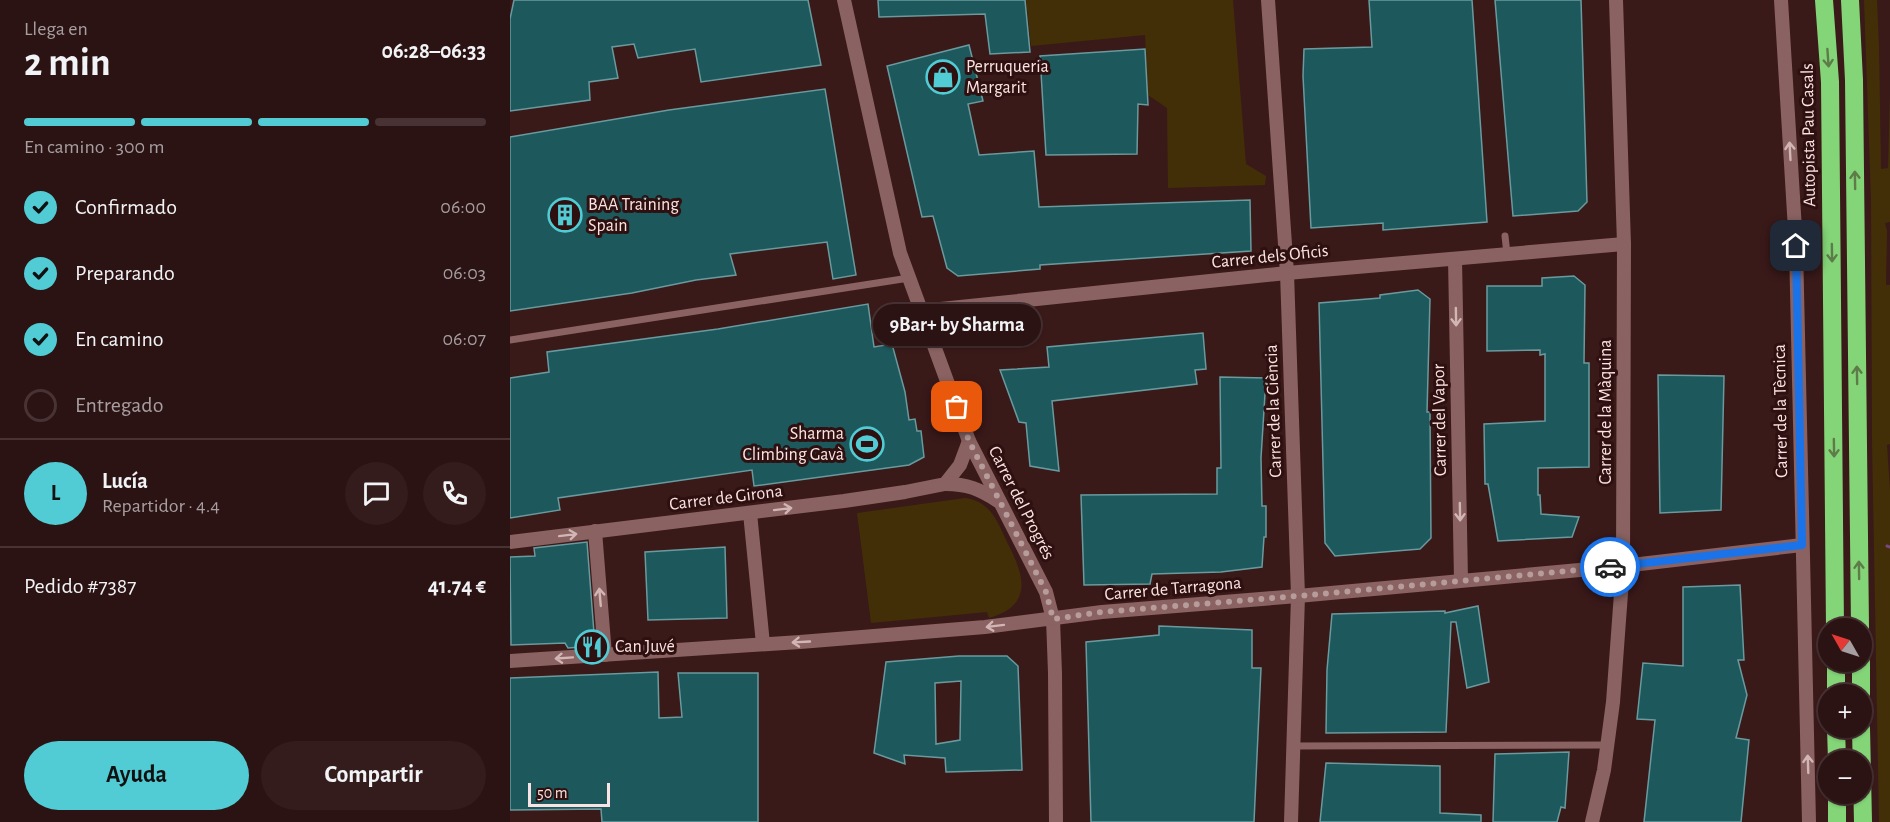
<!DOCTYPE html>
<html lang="es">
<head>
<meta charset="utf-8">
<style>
  :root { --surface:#2c1313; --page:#341c1c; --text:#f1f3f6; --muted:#a69ea0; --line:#483233; --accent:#51ccd4 }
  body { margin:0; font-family:"Alegreya Sans",sans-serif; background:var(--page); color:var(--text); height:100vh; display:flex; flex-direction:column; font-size:22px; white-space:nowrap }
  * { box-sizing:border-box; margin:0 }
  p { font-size:20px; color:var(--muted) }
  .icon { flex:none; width:33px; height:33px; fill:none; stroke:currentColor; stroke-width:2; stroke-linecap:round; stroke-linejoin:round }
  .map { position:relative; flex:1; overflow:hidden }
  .panel { display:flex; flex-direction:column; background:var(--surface); width:510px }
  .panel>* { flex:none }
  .needle { width:39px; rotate:309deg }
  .controls { position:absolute; left:1308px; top:618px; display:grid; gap:12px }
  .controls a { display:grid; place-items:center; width:54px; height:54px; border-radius:50%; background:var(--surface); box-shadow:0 2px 4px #0004,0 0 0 2px var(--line); font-size:30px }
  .scale { position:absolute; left:18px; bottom:15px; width:82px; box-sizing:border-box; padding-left:6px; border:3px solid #fae3e2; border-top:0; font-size:16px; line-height:21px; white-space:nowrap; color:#fae3e2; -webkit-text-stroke:4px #2f1010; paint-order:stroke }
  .pin { position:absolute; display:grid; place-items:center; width:51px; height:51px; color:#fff; margin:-26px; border-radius:12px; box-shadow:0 3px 9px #0006 }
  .courier { position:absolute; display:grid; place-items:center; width:60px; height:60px; margin:-30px; border:4px solid #1a73e8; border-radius:50%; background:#fff; color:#222; box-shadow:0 2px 8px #0007 }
  .bubble { position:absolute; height:42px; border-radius:21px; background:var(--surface); box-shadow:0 2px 4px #0004,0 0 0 2px var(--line); font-size:20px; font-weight:700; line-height:42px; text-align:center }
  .head em { font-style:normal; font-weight:700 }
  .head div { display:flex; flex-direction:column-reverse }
  .head { display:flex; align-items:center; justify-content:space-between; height:102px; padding:0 24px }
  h1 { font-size:39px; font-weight:700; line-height:45px }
  .bar { display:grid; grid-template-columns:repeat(4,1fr); gap:9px 6px; align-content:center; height:72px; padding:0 24px }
  .bar i { height:8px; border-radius:4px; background:var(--line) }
  .bar .selected { background:var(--accent) }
  .bar p { grid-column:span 4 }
  .line { display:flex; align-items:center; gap:15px; padding:0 24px; border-top:2px solid var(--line) }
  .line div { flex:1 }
  .round { display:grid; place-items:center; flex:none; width:63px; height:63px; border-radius:32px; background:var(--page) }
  ol { padding:0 24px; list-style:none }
  li { display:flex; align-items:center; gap:18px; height:66px }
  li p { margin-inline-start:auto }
  li .icon { padding:6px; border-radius:50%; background:var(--accent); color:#111; stroke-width:4 }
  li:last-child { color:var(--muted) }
  li i { width:33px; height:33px; border:3px solid var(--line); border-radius:50% }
  .primary-button { display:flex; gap:12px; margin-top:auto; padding:12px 24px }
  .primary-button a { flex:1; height:69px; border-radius:36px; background:var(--accent); color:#111; font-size:24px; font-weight:700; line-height:69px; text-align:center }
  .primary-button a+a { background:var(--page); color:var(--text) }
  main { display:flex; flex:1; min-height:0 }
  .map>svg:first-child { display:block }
  .green { fill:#422f07 }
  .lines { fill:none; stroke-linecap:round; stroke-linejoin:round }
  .stream { stroke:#774980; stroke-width:3 }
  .building { fill:#1c585c; stroke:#6a9a9e; stroke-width:1.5; fill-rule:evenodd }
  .lane { stroke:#896261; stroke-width:7 }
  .street { stroke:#896261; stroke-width:14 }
  .highway { stroke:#84d577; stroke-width:18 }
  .oneway { stroke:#5e7c49 }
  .oneway2 { stroke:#d2b6b5 }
  .done { stroke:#b79c9c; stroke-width:6; stroke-dasharray:0 10.8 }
  .route { stroke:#1a73e8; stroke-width:8 }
  .labels { text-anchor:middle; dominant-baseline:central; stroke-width:6; stroke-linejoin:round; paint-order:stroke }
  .poi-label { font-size:18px; fill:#fae3e2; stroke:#2f1010; text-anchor:start }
  .street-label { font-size:18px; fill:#fae3e2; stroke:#2f1010 }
</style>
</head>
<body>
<main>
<section class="panel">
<div class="head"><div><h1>2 min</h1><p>Llega en</p></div><em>06:28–06:33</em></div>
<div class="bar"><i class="selected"></i><i class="selected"></i><i class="selected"></i><i></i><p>En camino · 300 m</p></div>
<ol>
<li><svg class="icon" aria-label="check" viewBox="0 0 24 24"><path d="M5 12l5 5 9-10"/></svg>Confirmado<p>06:00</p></li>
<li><svg class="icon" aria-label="check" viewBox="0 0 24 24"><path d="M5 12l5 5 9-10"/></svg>Preparando<p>06:03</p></li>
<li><svg class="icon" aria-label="check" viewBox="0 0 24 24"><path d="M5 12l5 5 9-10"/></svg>En camino<p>06:07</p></li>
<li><i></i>Entregado</li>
</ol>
<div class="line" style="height:108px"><b class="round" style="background:var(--accent);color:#111">L</b><div><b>Lucía</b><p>Repartidor · 4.4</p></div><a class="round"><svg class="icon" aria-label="chat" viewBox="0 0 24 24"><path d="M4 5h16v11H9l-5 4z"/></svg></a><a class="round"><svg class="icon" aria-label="phone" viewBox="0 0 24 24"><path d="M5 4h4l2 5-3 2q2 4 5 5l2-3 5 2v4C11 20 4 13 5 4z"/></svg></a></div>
<div class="line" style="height:78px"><div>Pedido #7387</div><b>41.74 €</b></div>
<div class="primary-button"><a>Ayuda</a><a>Compartir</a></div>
</section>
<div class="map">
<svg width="1380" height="822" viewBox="0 0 1380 822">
  <rect width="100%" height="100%" fill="#3a1919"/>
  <g class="green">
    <polygon points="516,0 723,0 736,164 756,176 755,185 658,188 657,108 638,95 635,35 521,46"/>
    <polygon points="1354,0 1367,0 1369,46 1371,169 1378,168 1380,92 1380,222 1375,223 1377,231 1376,285 1380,285 1380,444 1377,445 1380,490 1380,822 1369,822 1362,441 1361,200"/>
    <path d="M455 498C481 501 488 523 498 544 515 577 523 605 479 618L477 612 361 623 347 513Z"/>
  </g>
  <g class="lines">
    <polyline class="stream" points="1377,546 1380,547"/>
  </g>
  <g class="building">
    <polygon points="4,0 298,0 311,65 191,82 185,49 128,58 124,44 102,47 108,78 79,82 80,100 0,111 0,19"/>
    <polygon points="368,0 515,0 520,52 480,54 475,14 369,17"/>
    <polygon points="859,0 962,0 977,222 873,230 873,223 801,228 793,76 794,49 862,47"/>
    <polygon points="985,0 1071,0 1077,202 1068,211 1003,216"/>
    <polygon points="459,45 473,101 458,104 469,155 524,151 529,207 740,200 741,251 530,265 530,269 448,276 437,268 423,216 412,217 377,66"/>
    <polygon points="635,49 638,105 628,104 627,154 536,155 530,56"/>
    <polygon points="315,89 346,275 323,279 317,242 220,254 226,275 186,280 122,293 0,311 0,137 159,110"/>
    <polygon points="1064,276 1075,285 1074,363 1079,363 1079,467 1028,468 1028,495 1030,495 1031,514 1069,517 1062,537 988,541 978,484 975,484 974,424 1035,421 1035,354 1030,355 1030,350 977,351 977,286 1032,286 1032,278"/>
    <polygon points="908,290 920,299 917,412 920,412 921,538 910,549 825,556 815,543 809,303 870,298 870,295"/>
    <polygon points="358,304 364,347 382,344 395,392 399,420 405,419 407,431 411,431 414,457 399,465 244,486 242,470 48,498 50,510 0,518 0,378 39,372 37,352 208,329"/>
    <polygon points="693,333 696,369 685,370 687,384 542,401 549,471 520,466 516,423 509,422 490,370 539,367 537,347"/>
    <polygon points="1148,375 1214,376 1211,510 1150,513"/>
    <polygon points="710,377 756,378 751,458 752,506 756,506 756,537 754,537 752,567 711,572 642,574 640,584 574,585 571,495 707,494 707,468 711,468"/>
    <polygon points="77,542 85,646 58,648 55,643 1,645 0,557 25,556 24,548"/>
    <polygon points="215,547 217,618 138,620 135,552"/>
    <polygon points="1230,585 1234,660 1228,660 1237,695 1226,738 1239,740 1231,822 1134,822 1145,720 1127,719 1133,663 1173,666 1173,587"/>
    <polygon points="968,606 979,682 957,688 946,622 941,622 936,732 816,733 817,670 822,614 935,611 935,613"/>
    <polygon points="649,626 742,630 742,668 751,668 744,822 581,822 576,642 649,635"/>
    <path d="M449 656H497L508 666 512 770 436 772 435 758 394 755 395 764 364 753 376 662ZM451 681 450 740 426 744 425 683Z"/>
    <polygon points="148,672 149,718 172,717 168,673 248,673 248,822 92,822 91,809 0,810 0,678"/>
    <polygon points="1059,752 1055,808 1051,807 1047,822 983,822 985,754"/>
    <polygon points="816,763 930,766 930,813 971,815 971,822 810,822"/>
  </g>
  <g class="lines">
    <g class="lane">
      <polyline points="995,236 997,254"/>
      <polyline points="0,340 399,278"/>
      <polyline points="783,746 1097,745"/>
    </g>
    <g class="street">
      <polyline points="334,0 390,253 459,441 536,592 543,619 545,673 546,822"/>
      <polyline points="758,0 777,273 788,596 781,822"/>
      <polyline points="1271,0 1286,246 1299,822"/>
      <polyline points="945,259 951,580"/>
      <polyline points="411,311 777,273 1114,244"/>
      <path d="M435 484C458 484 469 489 488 501"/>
      <polyline points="240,513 253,644"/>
      <polyline points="85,531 95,655"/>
      <polyline points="0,542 334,501 395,492 435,484 450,465 459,441"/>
      <polyline points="0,661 290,642 475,627 592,612 788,596 1113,566 1292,545"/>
      <polyline points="1082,822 1094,770 1103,702 1113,566 1114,244 1106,0"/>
    </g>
    <g class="highway">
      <polyline points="1314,0 1320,82 1325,628"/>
      <polyline points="1340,0 1344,80 1350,628"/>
      <polyline points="1326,662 1326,694"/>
      <polyline points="1351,662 1351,694"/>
      <polyline points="1326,728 1327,760"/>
      <polyline points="1351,728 1353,822"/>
      <polyline points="1327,794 1327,822"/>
    </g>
  </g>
  <defs><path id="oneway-shaft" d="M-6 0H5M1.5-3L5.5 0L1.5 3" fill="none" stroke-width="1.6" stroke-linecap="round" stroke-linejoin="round" transform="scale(1.5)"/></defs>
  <g class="oneway">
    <use href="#oneway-shaft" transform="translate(1318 58) rotate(86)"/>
    <use href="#oneway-shaft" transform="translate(1345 180) rotate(-91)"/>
    <use href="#oneway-shaft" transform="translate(1322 253) rotate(89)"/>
    <use href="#oneway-shaft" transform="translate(1347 375) rotate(-91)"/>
    <use href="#oneway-shaft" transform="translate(1324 448) rotate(89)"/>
    <use href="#oneway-shaft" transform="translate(1349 570) rotate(-91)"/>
  </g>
  <g class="oneway2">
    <use href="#oneway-shaft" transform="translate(1280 151) rotate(-93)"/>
    <use href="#oneway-shaft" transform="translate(946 317) rotate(89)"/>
    <use href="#oneway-shaft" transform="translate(273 509) rotate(-7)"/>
    <use href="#oneway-shaft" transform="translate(950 512) rotate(89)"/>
    <use href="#oneway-shaft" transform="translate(58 535) rotate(-7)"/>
    <use href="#oneway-shaft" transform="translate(90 597) rotate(-95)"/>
    <use href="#oneway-shaft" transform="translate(485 626) rotate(173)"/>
    <use href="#oneway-shaft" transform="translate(291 642) rotate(177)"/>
    <use href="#oneway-shaft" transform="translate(54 658) rotate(176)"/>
    <use href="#oneway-shaft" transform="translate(1298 764) rotate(-92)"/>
  </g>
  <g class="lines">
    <polyline class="done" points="447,407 459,441 536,592 543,619 592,612 788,596 1100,567"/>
    <polyline class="route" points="1100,567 1292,545 1286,246"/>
  </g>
  <defs>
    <symbol id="shop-ring" viewBox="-11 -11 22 22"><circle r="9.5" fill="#2f1010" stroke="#51ccd4" stroke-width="1.5"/><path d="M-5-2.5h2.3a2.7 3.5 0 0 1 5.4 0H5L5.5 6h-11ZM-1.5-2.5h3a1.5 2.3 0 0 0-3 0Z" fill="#51ccd4"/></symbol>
    <symbol id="building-ring" viewBox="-11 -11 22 22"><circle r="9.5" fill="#2f1010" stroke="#51ccd4" stroke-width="1.5"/><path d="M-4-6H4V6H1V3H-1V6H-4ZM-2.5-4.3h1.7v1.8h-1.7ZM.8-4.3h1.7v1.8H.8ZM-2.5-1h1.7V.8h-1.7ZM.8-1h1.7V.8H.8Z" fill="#51ccd4"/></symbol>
    <symbol id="stadium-ring" viewBox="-11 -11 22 22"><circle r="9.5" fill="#2f1010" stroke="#51ccd4" stroke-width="1.5"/><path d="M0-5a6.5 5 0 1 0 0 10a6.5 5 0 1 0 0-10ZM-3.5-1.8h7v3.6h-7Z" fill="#51ccd4"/></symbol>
    <symbol id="restaurant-ring" viewBox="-11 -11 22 22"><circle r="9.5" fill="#2f1010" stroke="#51ccd4" stroke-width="1.5"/><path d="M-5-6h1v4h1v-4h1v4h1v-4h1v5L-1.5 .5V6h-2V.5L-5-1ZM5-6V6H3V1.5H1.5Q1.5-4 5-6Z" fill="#51ccd4"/></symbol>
  </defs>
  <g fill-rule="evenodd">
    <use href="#shop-ring" x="414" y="58" width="38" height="38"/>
    <use href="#building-ring" x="36" y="196" width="38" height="38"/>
    <use href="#stadium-ring" x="338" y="425" width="38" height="38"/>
    <use href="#restaurant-ring" x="63" y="628" width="38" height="38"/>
  </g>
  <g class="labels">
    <g class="poi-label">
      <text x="456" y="67">Perruqueria<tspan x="456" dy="21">Margarit</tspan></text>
      <text x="78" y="205">BAA Training<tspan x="78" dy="21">Spain</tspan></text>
      <text x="334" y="434" text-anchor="end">Sharma<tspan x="334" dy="21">Climbing Gavà</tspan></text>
      <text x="105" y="647">Can Juvé</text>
    </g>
    <g class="street-label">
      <text transform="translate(1299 135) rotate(-91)">Autopista Pau Casals</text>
      <text transform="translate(760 257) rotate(-6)">Carrer dels Oficis</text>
      <text transform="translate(764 411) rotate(-92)">Carrer de la Ciència</text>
      <text transform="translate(1271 411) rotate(-91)">Carrer de la Tècnica</text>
      <text transform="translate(1096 412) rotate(-90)">Carrer de la Màquina</text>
      <text transform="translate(930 420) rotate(-91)">Carrer del Vapor</text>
      <text transform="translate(216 498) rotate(-7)">Carrer de Girona</text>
      <text transform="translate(511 503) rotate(63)">Carrer del Progrés</text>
      <text transform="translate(663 589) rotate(-5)">Carrer de Tarragona</text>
    </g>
  </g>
</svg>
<div class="controls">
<a><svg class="needle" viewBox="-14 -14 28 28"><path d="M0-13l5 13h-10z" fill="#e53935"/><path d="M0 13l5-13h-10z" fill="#a69ea0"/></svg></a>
<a>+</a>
<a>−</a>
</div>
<div class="scale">50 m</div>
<div class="pin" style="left:447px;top:407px;background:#ea580c"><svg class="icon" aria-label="bag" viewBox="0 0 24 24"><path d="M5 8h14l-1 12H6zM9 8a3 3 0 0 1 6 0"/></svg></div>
<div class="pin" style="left:1286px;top:246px;background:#1f2937"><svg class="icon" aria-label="home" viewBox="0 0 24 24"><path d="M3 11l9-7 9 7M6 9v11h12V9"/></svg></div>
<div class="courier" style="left:1100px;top:567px"><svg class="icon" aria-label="car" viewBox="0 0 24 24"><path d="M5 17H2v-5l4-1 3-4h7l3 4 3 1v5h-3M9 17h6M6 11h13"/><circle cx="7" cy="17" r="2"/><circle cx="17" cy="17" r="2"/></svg></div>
<div class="bubble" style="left:363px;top:304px;width:168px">9Bar+ by Sharma</div>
</div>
</main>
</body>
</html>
